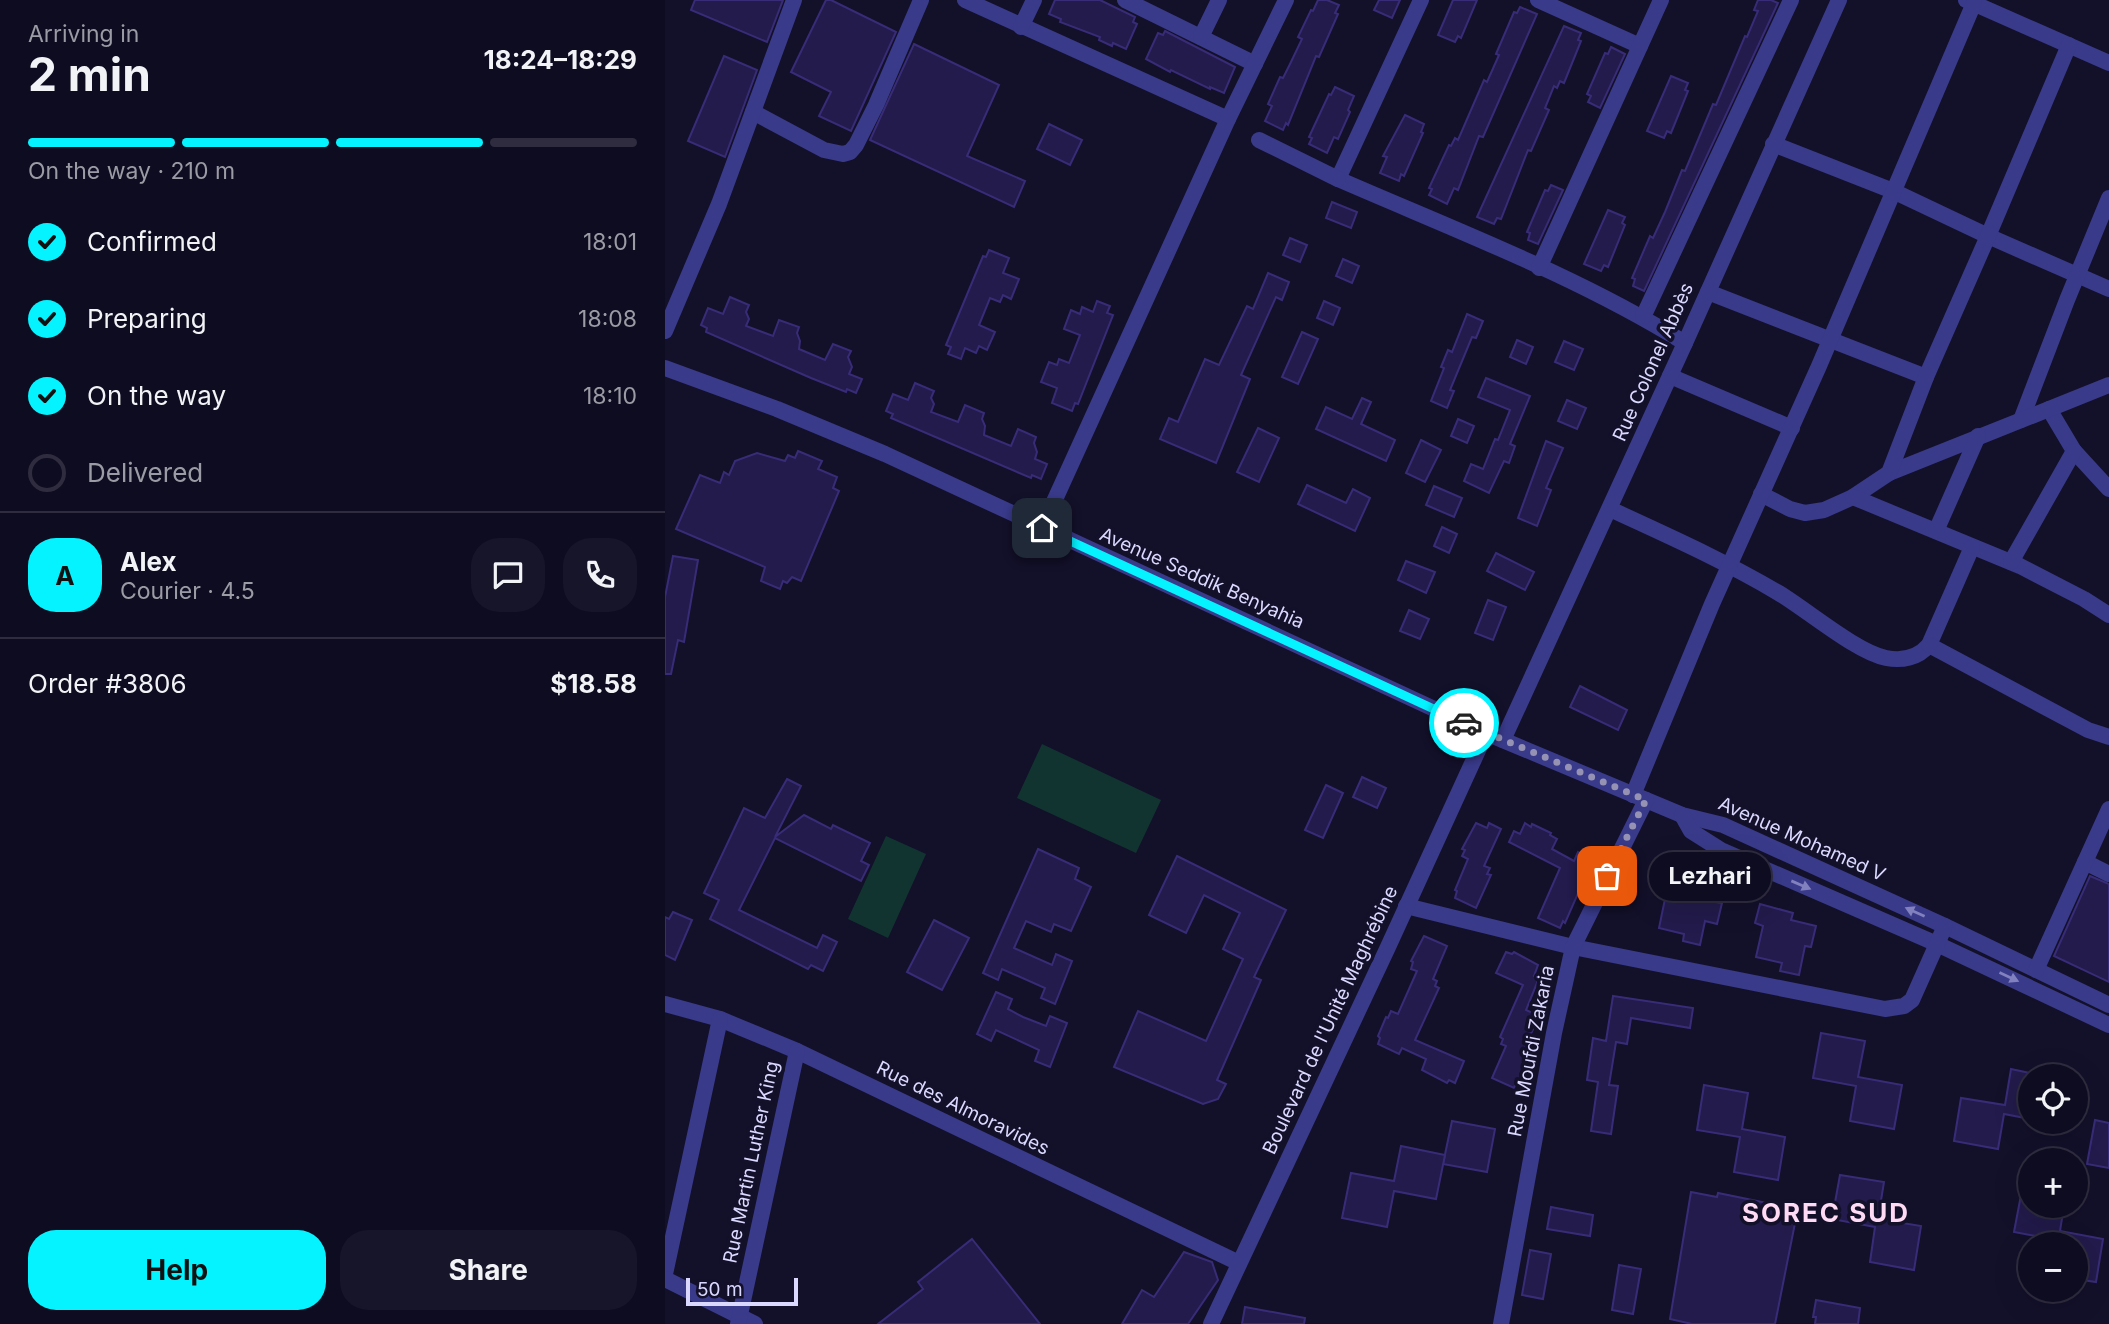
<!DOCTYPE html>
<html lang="en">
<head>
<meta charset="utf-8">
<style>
  :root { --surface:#0e0c20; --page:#171529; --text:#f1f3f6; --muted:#9b9ba5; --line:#2e2c3e; --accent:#04f3ff }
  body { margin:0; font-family:Inter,sans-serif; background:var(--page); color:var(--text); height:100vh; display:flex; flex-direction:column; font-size:26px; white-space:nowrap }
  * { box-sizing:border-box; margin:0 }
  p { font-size:23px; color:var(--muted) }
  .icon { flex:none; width:38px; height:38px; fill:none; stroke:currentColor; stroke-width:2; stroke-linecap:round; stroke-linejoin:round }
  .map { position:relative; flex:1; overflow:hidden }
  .sheet { display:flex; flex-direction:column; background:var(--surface); width:665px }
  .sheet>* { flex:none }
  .buttons { position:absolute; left:1353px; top:1064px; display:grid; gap:14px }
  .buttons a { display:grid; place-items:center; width:70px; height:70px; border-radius:50%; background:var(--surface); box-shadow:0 7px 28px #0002,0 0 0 2px var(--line); font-size:35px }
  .scale { position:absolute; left:21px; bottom:18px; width:112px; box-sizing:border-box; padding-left:7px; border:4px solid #dbd8ff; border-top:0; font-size:19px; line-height:24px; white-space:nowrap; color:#dbd8ff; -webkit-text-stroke:5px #13102a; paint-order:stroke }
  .pin { position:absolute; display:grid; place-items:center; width:60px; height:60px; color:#fff; margin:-30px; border-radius:14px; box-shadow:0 4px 10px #0006 }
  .courier { position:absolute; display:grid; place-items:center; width:70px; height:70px; margin:-35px; border:5px solid #04f3ff; border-radius:50%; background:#fff; color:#222; box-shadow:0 2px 9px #0007 }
  .bubble { position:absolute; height:49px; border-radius:24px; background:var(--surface); box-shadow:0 7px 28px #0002,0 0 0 2px var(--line); font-size:23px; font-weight:700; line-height:49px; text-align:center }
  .headline em { font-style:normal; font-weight:700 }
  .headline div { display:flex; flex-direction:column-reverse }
  .headline { display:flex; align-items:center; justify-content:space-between; height:119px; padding:0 28px }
  h1 { font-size:46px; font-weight:700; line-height:52px }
  .bar { display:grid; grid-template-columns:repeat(4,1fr); gap:10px 7px; align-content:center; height:84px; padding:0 28px }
  .bar i { height:9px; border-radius:5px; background:var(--line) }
  .bar .selected { background:var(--accent) }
  .bar p { grid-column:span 4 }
  .line { display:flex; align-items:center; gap:18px; padding:0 28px; border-top:2px solid var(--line) }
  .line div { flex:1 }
  .round { display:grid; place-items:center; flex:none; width:74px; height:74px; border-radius:28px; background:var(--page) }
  ol { padding:0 28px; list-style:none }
  li { display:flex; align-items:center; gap:21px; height:77px }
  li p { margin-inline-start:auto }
  li .icon { padding:7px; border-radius:50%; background:var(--accent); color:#111; stroke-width:4 }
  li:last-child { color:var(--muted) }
  li i { width:38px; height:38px; border:4px solid var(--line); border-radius:50% }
  .primary-button { display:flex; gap:14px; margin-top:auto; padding:14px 28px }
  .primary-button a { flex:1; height:80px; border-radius:28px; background:var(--accent); color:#111; font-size:28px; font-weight:700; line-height:80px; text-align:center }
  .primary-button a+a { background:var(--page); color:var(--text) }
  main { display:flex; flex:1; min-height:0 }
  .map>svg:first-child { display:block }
  .green { fill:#123431 }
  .building { fill:#221b4b; stroke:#382c78; stroke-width:2 }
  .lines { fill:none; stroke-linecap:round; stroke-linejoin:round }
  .minor { stroke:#393a8a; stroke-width:16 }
  .oneway { fill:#8281bf }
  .done { stroke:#9592b4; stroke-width:7; stroke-dasharray:0 12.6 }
  .route { stroke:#04f3ff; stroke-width:9 }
  .labels { text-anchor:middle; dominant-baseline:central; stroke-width:7; stroke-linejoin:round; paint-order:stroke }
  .street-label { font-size:19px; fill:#dbd8ff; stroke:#13102a }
  .district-label { font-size:26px; font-weight:bold; letter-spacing:2px; fill:#ffdaf4; stroke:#13102a }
</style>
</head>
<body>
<main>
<section class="sheet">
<div class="headline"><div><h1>2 min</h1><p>Arriving in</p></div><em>18:24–18:29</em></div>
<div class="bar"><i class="selected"></i><i class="selected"></i><i class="selected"></i><i></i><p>On the way · 210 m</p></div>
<ol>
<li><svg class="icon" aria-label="check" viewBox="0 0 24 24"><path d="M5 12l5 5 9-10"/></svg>Confirmed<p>18:01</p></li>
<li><svg class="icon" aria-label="check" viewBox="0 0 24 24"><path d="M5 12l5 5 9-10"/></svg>Preparing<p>18:08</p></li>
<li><svg class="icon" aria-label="check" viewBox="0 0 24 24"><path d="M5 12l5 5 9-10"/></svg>On the way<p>18:10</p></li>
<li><i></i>Delivered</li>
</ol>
<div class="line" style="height:126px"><b class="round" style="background:var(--accent);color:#111">A</b><div><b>Alex</b><p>Courier · 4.5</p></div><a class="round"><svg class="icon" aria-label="chat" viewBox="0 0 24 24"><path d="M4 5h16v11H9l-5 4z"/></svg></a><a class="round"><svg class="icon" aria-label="phone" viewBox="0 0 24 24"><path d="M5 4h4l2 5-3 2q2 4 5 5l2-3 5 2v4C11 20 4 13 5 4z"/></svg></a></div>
<div class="line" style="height:91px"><div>Order #3806</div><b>$18.58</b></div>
<div class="primary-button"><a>Help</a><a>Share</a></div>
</section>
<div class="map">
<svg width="1444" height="1324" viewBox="0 0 1444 1324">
  <rect width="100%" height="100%" fill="#13102a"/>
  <g class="green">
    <polygon points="377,744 496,800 471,853 352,798"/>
    <polygon points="221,836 261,854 223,938 183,919"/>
  </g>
  <g class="building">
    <polygon points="30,0 118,0 102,42 26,10"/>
    <polygon points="161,0 166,0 231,32 186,131 154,116 166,92 126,72"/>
    <polygon points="390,0 435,0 470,17 468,22 472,24 461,49 448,43 447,46 434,40 435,37 395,22 396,19 384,14"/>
    <polygon points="653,0 662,0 674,5 670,13 673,14 654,57 651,56 623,125 621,123 618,130 600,121 607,106 603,104 615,77 618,78 625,64 637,39 633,37 646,10 648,11"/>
    <polygon points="714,0 735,0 727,18 709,10"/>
    <polygon points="788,0 812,0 796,38 793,36 790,42 773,35"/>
    <polygon points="1093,0 1106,0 1113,3 979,291 968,286 970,279 967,278 985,236 988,238 1000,212 1017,170 1020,171 1048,104 1051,105 1080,36 1082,37 1093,11 1089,10"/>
    <polygon points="855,7 872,14 818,137 814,136 793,190 789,188 782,204 764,195 767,189 764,188 784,145 786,146 790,138 793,140 819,80 822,82 834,55 831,54 849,12 852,13"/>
    <polygon points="899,26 916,33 913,40 916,41 899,83 895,81 892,88 889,86 880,108 884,110 866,151 863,150 836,219 832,218 829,224 812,217"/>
    <polygon points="500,31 570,67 559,93 545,87 545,89 506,70 505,72 481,59 493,33 498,35"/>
    <polygon points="249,44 334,85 302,156 360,181 349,207 205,140"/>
    <polygon points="946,47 960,54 935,108 923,102 926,96 922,94 940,53 943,54"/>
    <polygon points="59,56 92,70 60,157 23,141"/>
    <polygon points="1006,76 1023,83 1020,90 1023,91 1006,133 1002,131 999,138 982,131"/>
    <polygon points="670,87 689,96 683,110 685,112 673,139 669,137 662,153 644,144 647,138 644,137 664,94 666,95"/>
    <polygon points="740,115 759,124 756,132 758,133 739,176 736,174 734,181 715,173 722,157 718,156"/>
    <polygon points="384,124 417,140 405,165 372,149"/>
    <polygon points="886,185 898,190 873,244 863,240 865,233 862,232 880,190 883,191"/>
    <polygon points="667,202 692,212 686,228 661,218"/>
    <polygon points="943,210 960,217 957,223 960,225 943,267 939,265 936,271 919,264"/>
    <polygon points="625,238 642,245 635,262 618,255"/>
    <polygon points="324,250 344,258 338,273 354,279 346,299 338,295 335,302 325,298 314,325 330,332 322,350 314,346 311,353 300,348 296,359 283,354 286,347 281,345 318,256 321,257"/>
    <polygon points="678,259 694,266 687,283 671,276"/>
    <polygon points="603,273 624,282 617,300 611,297 576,375 585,379 551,463 495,439 504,418 513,422 540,359 554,365 582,306 588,309"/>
    <polygon points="65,297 84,305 81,312 84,319 81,326 108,336 114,320 134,327 132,333 135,341 134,349 160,360 168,344 186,351 183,357 187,367 184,374 197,379 191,393 182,389 181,392 146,378 41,332 42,328 36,325 43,308 58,314"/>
    <polygon points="432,301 445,306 442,313 448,315 413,404 410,403 407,411 387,403 392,388 376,382 384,362 392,365 394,359 404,363 415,335 399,329 406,310 415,314 417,307 428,312"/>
    <polygon points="659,301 675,308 668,325 652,318"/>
    <polygon points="802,314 818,321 811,338 807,337 785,390 789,391 782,408 766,401 779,368 776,367 783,350 787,352"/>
    <polygon points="637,332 653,339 633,384 617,377"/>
    <polygon points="852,340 868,347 861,364 845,357"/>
    <polygon points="899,341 918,349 909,370 890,362"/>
    <polygon points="821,378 865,396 845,444 850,446 844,463 839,461 824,493 799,481 806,464 818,469 830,439 833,440 845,410 813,397"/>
    <polygon points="250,383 269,391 266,398 269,404 266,412 293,422 300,405 319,413 317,419 320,426 319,435 346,446 353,429 371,437 369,443 372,452 370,459 382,464 376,479 367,475 366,478 226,418 228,414 221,411 228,394 243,400"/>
    <polygon points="697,398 706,402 696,424 730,440 721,461 651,429 661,407 687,419"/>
    <polygon points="902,400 921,408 912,429 893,421"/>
    <polygon points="793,419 809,426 802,443 786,436"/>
    <polygon points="593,428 614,438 594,482 572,472"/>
    <polygon points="756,440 776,450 760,482 741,473"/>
    <polygon points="881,441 898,448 881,488 886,490 872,526 853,518"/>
    <polygon points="133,451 157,461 153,469 172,477 168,488 174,491 136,581 127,577 122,583 118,581 115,589 96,581 100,567 11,529 35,475 55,483 59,472 64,475 70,461 92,453 120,461 123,455 130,458"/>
    <polygon points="642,485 681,503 688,489 705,498 690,531 633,504"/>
    <polygon points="769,486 797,498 789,517 761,505"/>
    <polygon points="777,527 792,534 784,553 769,546"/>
    <polygon points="831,553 869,572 860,590 822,571"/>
    <polygon points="8,556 33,560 19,642 13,640 6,674 0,674 0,597"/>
    <polygon points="741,561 770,572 761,593 733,580"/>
    <polygon points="823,600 841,607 828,640 810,633"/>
    <polygon points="744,610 764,619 755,639 735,631"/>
    <polygon points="915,686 962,710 953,730 905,707"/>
    <polygon points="697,777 721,788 712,808 688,797"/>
    <polygon points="122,779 136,786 110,837 139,815 166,829 168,825 205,843 196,861 204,865 196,881 110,838 74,910 152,948 158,935 172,942 158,971 146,965 143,969 45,919 54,900 39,893 79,808 100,818"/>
    <polygon points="661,785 678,793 658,838 640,830"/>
    <polygon points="811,823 822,828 824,823 836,829 819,866 825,868 822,874 826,875 811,908 790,898 792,891 790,890 803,859 797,856 800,850 797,849"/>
    <polygon points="860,823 866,827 867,824 886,833 885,835 892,839 887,849 909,861 913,852 935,862 925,889 923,888 920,894 914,891 900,923 898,921 895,928 873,918 895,868 844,842 849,831 855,834"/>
    <polygon points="373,849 414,868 410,879 426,887 406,931 389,924 386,932 361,921 349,948 387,965 391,954 407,961 390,1004 376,998 380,988 337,969 333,980 318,973"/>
    <polygon points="512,856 621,910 589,977 596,980 552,1080 561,1084 553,1099 538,1104 449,1067 473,1011 541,1041 578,959 558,949 575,913 539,895 521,933 484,915"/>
    <polygon points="1425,876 1444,884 1444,982 1389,956"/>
    <polygon points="997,879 1053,891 1050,902 1057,903 1052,924 1040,921 1035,945 1018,941 1019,934 994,928 1000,899 993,897"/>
    <polygon points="1095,904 1128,913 1126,920 1151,926 1146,947 1140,946 1134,975 1115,971 1117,963 1091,957 1098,926 1090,923"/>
    <polygon points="8,912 27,920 10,960 0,955 0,917 4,919"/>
    <polygon points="269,920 304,938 277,990 242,972"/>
    <polygon points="759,936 782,946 768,979 772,981 770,986 774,988 750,1040 799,1061 790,1083 784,1080 782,1083 757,1070 761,1059 737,1048 734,1054 713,1044 715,1038 713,1036 721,1017 723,1018 726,1011 733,1014 752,971 746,969 748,962 746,961"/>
    <polygon points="841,952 847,954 849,952 873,965 869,976 874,978 861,1010 872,1015 869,1022 871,1023 857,1053 864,1056 861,1063 863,1064 854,1083 851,1082 849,1088 827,1078 841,1046 836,1044 838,1039 835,1037 858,985 831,973"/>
    <polygon points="331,992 347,999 343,1009 358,1017 381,1026 385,1016 402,1023 385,1067 370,1061 374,1050 331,1030 326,1041 312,1034"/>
    <polygon points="948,996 1028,1008 1025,1028 966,1018 962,1044 951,1042 944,1085 953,1086 946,1134 926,1131 933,1082 922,1080 928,1038 941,1041"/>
    <polygon points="1156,1033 1200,1041 1193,1077 1237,1085 1229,1129 1185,1121 1191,1086 1148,1078"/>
    <polygon points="1346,1069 1365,1073 1365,1119 1339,1114 1333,1149 1289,1141 1296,1098 1340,1105"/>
    <polygon points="1039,1085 1083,1093 1077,1129 1120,1137 1113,1180 1069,1172 1075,1137 1032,1130"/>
    <polygon points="1430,1120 1444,1123 1444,1168 1422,1164"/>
    <polygon points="787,1121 830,1129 822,1172 778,1164"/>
    <polygon points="736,1146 780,1155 771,1199 729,1191 722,1227 677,1218 686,1173 729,1181"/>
    <polygon points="1175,1175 1219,1182 1213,1219 1256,1226 1249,1270 1205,1262 1210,1227 1167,1219"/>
    <polygon points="1359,1179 1365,1179 1365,1206 1399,1206 1395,1231 1438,1239 1431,1282 1410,1279 1410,1244 1391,1244 1392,1240 1349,1232"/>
    <polygon points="1026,1192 1052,1197 1053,1193 1107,1204 1107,1208 1132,1213 1110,1324 1027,1324 1005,1319"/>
    <polygon points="886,1207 928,1215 925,1236 882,1229"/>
    <polygon points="307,1239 375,1324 213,1324 258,1289 253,1282"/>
    <polygon points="865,1250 886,1254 878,1299 857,1295"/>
    <polygon points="519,1252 547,1262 553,1280 523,1324 457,1324 477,1290 489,1297"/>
    <polygon points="954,1265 976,1269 968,1314 947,1310"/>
    <polygon points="1151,1300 1195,1308 1193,1324 1150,1324 1151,1317 1148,1317"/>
    <polygon points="580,1307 640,1318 639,1324 577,1324"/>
  </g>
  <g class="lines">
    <g class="minor">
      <polyline points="300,0 563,119"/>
      <polyline points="460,0 590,64"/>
      <path d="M756 0 673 179C790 230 912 276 1020 343"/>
      <polyline points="873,0 975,46"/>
      <polyline points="1301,0 1444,63"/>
      <polyline points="356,27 369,0"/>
      <polyline points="536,37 554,0"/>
      <polyline points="88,112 159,150 178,154 185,152 191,145 211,105 256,0"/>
      <polyline points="594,140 673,179"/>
      <polyline points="1108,144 1228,191 1323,236 1444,289"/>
      <polyline points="874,268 996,0"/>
      <polyline points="1043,292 1261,377"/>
      <polyline points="978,317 1126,0"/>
      <polyline points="0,331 54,204 129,0"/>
      <polyline points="0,368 112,409 220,454 821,733 1017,815 1058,825 1280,926 1444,1005"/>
      <polyline points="1005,376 1127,428"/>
      <polyline points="1384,409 1409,451 1444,489"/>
      <polyline points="1356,420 1402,300 1444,198"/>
      <polyline points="1224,473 1444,385"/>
      <polyline points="1096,494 1125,509 1140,513 1159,510 1188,497 1224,473 1261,377 1323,236 1404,45"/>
      <polyline points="1188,497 1355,566 1419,599 1444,615"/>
      <path d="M945 509C1001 535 1058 560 1112 592 1141 609 1191 652 1221 658 1237 661 1253 658 1264 645L1307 547"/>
      <polyline points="377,528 563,119 621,0"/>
      <polyline points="1271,531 1313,436"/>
      <polyline points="1346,562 1409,451"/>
      <polyline points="1264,645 1423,730 1444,737"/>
      <polyline points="838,740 1020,343 1174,0"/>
      <polyline points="968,795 1047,604 1154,366 1309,3"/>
      <polyline points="1017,815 1026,831 1056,850 1272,944 1444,1025"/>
      <polyline points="1420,862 1444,874"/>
      <polyline points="741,906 908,947 1220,1009 1239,1006 1247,1000 1280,926"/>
      <polyline points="1371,970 1444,809"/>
      <polyline points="0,1004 55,1019 132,1051 574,1263"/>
      <polyline points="0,1274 55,1019"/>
      <polyline points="0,1279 90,1324"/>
      <polyline points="73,1324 132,1051"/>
      <polyline points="546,1324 723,947 821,733"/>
      <polyline points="836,1324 889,1033 908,947 981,800"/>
    </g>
  </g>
  <defs><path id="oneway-solid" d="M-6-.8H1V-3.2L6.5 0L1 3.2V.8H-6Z" transform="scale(1.75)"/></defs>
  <g class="oneway">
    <use href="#oneway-solid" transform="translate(1136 885) rotate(23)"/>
    <use href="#oneway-solid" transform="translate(1250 912) rotate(-156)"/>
    <use href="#oneway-solid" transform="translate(1344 977) rotate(25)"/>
  </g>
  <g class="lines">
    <polyline class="done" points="799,723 981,800 942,876"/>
    <polyline class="route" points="377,528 799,723"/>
  </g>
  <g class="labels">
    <g class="street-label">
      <text transform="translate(988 362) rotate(-66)">Rue Colonel Abbès</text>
      <text transform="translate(537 578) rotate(24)">Avenue Seddik Benyahia</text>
      <text transform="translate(1137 839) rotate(24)">Avenue Mohamed V</text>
      <text transform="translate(665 1020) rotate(-65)">Boulevard de l'Unité Maghrébine</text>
      <text transform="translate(866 1051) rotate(-79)">Rue Moufdi Zakaria</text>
      <text transform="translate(298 1108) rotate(26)">Rue des Almoravides</text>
      <text transform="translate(86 1162) rotate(-78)">Rue Martin Luther King</text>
    </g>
    <g class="district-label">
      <text x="1161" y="1212">SOREC SUD</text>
    </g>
  </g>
</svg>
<div class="buttons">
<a><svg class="icon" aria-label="locate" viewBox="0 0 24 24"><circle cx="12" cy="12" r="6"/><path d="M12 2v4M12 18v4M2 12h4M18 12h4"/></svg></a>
<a>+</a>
<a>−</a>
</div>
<div class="scale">50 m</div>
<div class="pin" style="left:942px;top:876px;background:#ea580c"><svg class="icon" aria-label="bag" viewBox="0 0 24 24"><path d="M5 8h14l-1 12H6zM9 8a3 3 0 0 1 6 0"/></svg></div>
<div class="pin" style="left:377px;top:528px;background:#1f2937"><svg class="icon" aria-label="home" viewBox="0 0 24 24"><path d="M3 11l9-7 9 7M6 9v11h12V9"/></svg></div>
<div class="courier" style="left:799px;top:723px"><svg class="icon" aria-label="car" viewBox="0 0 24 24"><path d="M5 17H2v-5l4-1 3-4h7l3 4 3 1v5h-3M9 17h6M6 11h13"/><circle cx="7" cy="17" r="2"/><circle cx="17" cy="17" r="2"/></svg></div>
<div class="bubble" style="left:984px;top:852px;width:122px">Lezhari</div>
</div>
</main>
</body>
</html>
